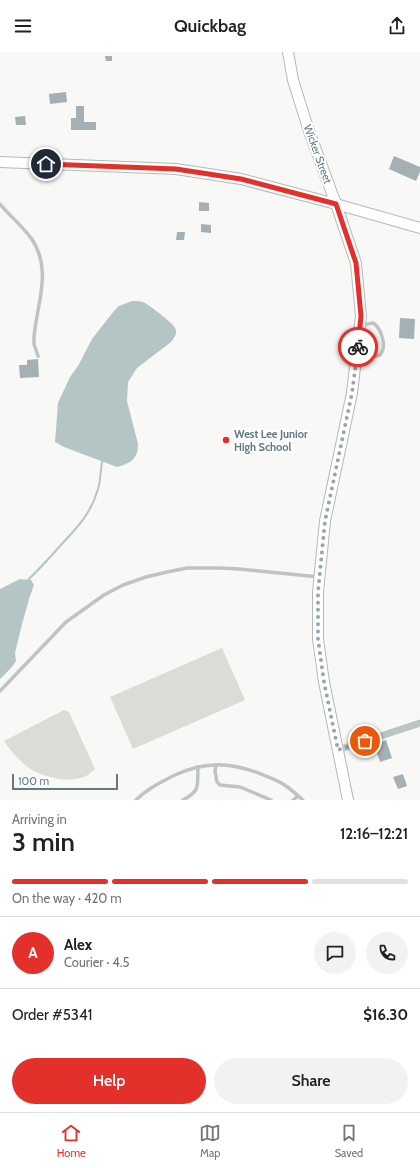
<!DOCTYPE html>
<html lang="en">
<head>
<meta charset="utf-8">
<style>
  :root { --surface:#fff; --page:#f2f2f2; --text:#202124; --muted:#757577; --line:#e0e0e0; --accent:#e4302a }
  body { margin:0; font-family:Cabin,sans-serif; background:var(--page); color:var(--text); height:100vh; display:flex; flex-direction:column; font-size:15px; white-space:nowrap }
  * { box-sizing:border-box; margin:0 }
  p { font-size:13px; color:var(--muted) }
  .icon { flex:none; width:22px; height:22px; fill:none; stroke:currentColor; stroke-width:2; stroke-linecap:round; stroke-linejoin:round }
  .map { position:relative; height:748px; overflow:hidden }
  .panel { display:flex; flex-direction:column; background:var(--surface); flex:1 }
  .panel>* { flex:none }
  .scale { position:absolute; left:12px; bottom:10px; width:106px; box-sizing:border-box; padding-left:4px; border:2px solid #637a81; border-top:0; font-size:11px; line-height:14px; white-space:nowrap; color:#637a81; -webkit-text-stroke:3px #fff; paint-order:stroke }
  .pin { position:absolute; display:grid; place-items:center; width:34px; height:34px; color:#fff; margin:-17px; border:2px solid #fff; border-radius:50%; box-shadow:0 1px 4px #0007 }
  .courier { position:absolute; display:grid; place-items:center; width:40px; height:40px; margin:-20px; border:3px solid #e4302a; border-radius:50%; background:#fff; color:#222; box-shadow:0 1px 5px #0007 }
  .summary em { font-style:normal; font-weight:600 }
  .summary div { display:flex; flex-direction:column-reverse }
  .summary { display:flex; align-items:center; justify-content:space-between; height:68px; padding:0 12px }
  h1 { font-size:26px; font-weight:600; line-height:30px }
  .bar { display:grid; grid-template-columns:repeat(4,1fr); gap:6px 4px; align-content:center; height:48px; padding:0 12px }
  .bar i { height:5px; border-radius:3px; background:var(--line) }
  .bar .active { background:var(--accent) }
  .bar p { grid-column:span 4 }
  .line { display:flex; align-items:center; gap:10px; padding:0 12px; border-top:1px solid var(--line) }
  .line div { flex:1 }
  .round { display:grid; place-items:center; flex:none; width:42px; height:42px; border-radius:21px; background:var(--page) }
  .cta { display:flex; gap:8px; margin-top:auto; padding:8px 12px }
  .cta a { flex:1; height:46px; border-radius:24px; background:var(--accent); color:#fff; font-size:16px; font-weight:600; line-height:46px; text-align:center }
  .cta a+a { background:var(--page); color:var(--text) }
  header { display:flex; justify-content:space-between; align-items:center; height:52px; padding:0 12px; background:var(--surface); font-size:18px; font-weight:600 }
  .menu { display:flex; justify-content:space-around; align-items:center; height:56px; border-top:1px solid var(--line); background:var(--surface); font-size:11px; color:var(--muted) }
  .menu a { display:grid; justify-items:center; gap:2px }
  .menu .active { color:var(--accent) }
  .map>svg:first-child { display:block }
  .green { fill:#d9ddd5 }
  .water { fill:#b4c5c6 }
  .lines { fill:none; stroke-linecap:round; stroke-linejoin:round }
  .stream { stroke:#b4c5c6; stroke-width:2 }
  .building { fill:#a3b0b4 }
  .secondary-casing { stroke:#b1babd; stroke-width:12 }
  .lane { stroke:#bcc4c6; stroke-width:3.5 }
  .street { stroke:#bcc4c6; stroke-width:7 }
  .secondary { stroke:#fff; stroke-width:10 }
  .done { stroke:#97a6aa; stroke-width:4; stroke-dasharray:0 7.2 }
  .route { stroke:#e4302a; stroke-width:5 }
  .poi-dot { fill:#e4302a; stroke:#fff; stroke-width:1.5 }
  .labels { text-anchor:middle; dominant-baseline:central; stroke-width:4; stroke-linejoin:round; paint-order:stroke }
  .street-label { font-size:11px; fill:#637a81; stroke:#fff }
  .poi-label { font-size:11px; font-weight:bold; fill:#637a81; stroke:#fff; text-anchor:start }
</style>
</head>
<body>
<header><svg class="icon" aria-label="menu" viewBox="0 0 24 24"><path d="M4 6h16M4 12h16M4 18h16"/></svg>Quickbag<svg class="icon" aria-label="share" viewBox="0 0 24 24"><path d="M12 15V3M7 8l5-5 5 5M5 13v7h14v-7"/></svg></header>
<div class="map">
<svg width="420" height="748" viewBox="0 0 420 748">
  <rect width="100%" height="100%" fill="#f8f8f6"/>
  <g class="green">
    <polygon points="222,596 245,648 133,697 110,645"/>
    <path d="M64 658 69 660 95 717C93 719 90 721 88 723 70 733 40 725 25 713 17 706 10 698 4 689Z"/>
  </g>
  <g class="water">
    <path d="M132 249C137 249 141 249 145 251 150 254 173 271 175 276 178 281 174 286 171 290L137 316 128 330 127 349 138 392C138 407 131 411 117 415L64 395 55 390 58 351 70 325 78 314 92 287 114 259 119 254Z"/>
    <polygon points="20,527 31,528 34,533 30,544 22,572 15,601 16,609 11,616 0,627 0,537"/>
  </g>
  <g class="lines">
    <path class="stream" d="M27 529C38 518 49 507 59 495 76 477 91 462 98 437 101 428 100 416 103 407"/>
  </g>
  <g class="building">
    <polygon points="105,4 112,4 112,9 106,9"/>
    <polygon points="66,40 67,50 50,52 49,42"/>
    <polygon points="76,54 84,54 84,70 96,70 96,78 71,78 71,66 76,66"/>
    <polygon points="25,64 26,73 16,73 15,65"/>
    <polygon points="394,104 420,115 420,120 416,129 389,117"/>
    <polygon points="199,150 209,151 209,159 199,159"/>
    <polygon points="201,172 211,173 211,181 201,180"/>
    <polygon points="177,180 185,180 184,188 176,188"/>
    <polygon points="400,266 415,267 414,287 399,286"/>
    <polygon points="38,307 39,325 20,326 19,313 27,313 27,308"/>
    <polygon points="386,688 392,706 380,710 377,701 374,702 371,694"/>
    <polygon points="403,722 407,734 398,737 393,725"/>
  </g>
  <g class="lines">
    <defs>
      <g id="secondary">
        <polyline points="288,0 293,28 308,76 336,152 356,211 361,264 352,341 325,469 318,540 318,587 324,630 348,748"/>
        <polyline points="0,110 176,117 241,127 336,152 420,176"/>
      </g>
    </defs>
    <use href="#secondary" class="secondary-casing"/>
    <g class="lane">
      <path d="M0 152C10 164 22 174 31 186 53 217 37 251 34 285V292L38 304"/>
      <path d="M357 306 375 304 380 303C381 302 383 298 383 297 385 289 380 275 373 271L361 273"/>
      <polyline points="0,639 66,570 104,543 123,533 146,525 167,520 187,516 220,516 239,517 319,525"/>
      <polyline points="216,713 215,719 217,730 220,733 240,735 271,748"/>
      <path d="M136 748C147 737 161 730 175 723 206 709 230 710 261 722 270 726 279 729 286 734 292 738 298 744 303 748"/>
      <path d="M183 748C201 738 197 735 198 715"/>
      <polyline points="293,748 298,744"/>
    </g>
    <polyline class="street" points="338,698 420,671"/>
    <use href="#secondary" class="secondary"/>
  </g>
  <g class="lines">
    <polyline class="done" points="358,295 352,341 325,469 318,540 318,587 324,630 338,698 365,689"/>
    <polyline class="route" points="46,112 176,117 241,127 336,152 356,211 361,264 358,295"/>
  </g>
  <circle class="poi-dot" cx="226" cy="388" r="4"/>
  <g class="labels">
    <g class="street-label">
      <text transform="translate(318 102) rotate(70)">Wicker Street</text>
    </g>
    <g class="poi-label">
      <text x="234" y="382">West Lee Junior<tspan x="234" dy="13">High School</tspan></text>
    </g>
  </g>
</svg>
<div class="scale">100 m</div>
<div class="pin" style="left:365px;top:689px;background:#ea580c"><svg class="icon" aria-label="bag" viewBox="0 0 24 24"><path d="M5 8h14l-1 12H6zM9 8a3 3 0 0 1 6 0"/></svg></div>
<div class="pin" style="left:46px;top:112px;background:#1f2937"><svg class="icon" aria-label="home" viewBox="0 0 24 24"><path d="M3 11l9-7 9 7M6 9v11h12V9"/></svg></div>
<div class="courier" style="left:358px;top:295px"><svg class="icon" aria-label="bike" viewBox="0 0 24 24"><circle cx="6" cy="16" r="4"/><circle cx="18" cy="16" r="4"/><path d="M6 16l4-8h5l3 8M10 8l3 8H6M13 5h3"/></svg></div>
</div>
<section class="panel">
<div class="summary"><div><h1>3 min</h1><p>Arriving in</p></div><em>12:16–12:21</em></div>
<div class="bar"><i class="active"></i><i class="active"></i><i class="active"></i><i></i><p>On the way · 420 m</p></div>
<div class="line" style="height:72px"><b class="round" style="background:var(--accent);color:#fff">A</b><div><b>Alex</b><p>Courier · 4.5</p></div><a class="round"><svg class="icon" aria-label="chat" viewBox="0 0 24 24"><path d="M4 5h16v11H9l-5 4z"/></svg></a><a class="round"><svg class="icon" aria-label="phone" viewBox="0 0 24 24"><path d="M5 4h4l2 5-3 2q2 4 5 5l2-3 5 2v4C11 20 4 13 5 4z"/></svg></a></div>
<div class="line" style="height:52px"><div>Order #5341</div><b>$16.30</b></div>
<div class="cta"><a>Help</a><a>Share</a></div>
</section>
<nav class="menu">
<a class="active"><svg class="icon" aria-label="home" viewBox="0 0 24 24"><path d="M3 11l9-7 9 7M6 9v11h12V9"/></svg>Home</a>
<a><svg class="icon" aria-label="map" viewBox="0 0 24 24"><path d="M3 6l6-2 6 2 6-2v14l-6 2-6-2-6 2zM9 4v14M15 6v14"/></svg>Map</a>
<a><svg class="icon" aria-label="saved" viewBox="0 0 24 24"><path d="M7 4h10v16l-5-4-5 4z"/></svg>Saved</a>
</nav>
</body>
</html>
